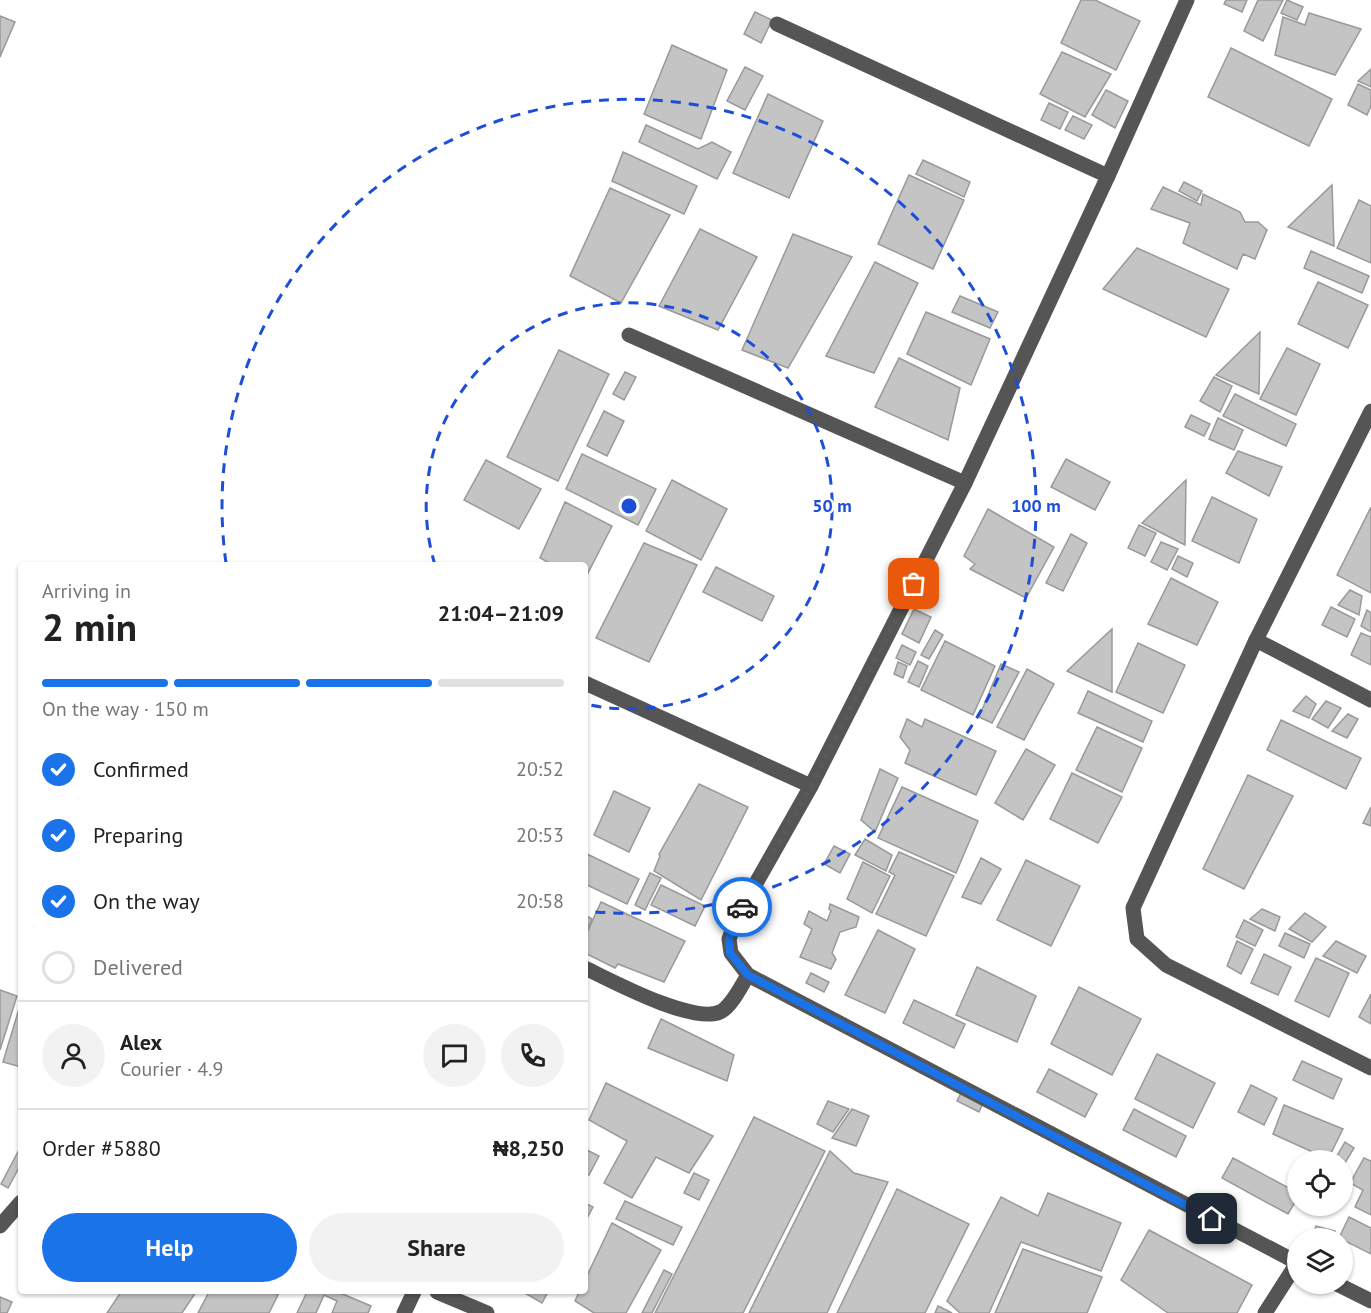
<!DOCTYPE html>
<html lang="en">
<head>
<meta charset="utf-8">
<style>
  :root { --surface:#fff; --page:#f2f2f2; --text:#222; --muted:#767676; --line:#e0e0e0; --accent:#1a73e8 }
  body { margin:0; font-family:"PT Sans",sans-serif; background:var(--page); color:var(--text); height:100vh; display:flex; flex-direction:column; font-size:22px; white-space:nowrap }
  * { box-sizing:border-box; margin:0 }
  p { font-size:20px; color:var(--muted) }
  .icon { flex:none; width:33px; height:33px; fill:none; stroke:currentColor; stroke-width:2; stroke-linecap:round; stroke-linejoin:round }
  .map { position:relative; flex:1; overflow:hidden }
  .drawer { position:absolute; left:18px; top:562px; width:570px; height:732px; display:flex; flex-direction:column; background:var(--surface); border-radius:6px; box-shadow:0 2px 4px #0004 }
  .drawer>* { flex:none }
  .tools { position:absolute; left:1287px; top:1150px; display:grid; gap:12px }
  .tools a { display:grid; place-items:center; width:66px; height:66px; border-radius:50%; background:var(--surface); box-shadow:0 2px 4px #0004; font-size:30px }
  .pin { position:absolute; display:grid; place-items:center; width:51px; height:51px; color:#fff; margin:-26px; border-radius:12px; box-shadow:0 3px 9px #0006 }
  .courier { position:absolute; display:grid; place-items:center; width:60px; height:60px; margin:-30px; border:4px solid #1a73e8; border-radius:50%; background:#fff; color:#222; box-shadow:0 2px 8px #0007 }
  .overview em { font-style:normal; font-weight:600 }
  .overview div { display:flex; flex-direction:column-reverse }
  .overview { display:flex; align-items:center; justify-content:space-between; height:102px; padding:0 24px }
  h1 { font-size:39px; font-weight:600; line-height:45px }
  .bar { display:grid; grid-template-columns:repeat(4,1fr); gap:9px 6px; align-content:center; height:72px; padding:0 24px }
  .bar i { height:8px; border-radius:4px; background:var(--line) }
  .bar .selected { background:var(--accent) }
  .bar p { grid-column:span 4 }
  .line { display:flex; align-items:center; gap:15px; padding:0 24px; border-top:2px solid var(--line) }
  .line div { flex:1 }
  .round { display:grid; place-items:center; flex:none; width:63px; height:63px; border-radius:32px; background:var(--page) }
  ol { padding:0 24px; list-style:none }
  li { display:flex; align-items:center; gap:18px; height:66px }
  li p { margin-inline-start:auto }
  li .icon { padding:6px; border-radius:50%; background:var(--accent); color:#fff; stroke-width:4 }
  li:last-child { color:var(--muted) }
  li i { width:33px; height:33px; border:3px solid var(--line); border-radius:50% }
  .primary-button { display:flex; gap:12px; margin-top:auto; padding:12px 24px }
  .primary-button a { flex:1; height:69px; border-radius:36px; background:var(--accent); color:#fff; font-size:24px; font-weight:600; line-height:69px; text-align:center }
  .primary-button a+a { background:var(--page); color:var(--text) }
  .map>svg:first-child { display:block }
  .building { fill:#c4c4c4; stroke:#999; stroke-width:1.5 }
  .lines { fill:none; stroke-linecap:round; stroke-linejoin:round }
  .minor { stroke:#555; stroke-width:15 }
  .done { stroke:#595959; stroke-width:6; stroke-dasharray:0 10.8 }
  .route { stroke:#1a73e8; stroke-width:8 }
  .ring { fill:none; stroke:#1d4ed8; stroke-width:3; stroke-dasharray:10 8 }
  .centre { fill:#1d4ed8; stroke:#fff; stroke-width:3 }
  .ring-label { font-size:18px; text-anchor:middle; font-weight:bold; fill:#1d4ed8; stroke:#fff; stroke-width:4.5; stroke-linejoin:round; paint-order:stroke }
</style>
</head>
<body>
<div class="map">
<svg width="1371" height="1313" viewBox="0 0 1371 1313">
  <rect width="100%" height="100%" fill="#fff"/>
  <g class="building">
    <polygon points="1081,0 1095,0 1140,21 1116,70 1061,43"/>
    <polygon points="1226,0 1247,0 1242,12 1224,4"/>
    <polygon points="1258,0 1283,0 1263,41 1244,31"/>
    <polygon points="1287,0 1303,7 1297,20 1281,13"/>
    <polygon points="755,12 772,20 761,43 744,34"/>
    <polygon points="1309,13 1361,29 1335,75 1275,55 1283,17 1305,25"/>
    <polygon points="0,16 15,22 0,57"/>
    <polygon points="672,45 727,70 701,139 644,114"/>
    <polygon points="1231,48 1332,99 1309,146 1208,97"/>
    <polygon points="1062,52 1111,74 1085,117 1040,94"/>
    <polygon points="745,67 763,76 745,110 727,101"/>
    <polygon points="1371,69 1371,87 1358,81"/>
    <polygon points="1358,84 1371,90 1371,106 1367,115 1348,105"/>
    <polygon points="1106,90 1128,101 1115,128 1092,115"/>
    <polygon points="768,94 823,121 789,198 733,173"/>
    <polygon points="1049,103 1068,112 1060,129 1041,120"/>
    <polygon points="1073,116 1092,125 1084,139 1065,130"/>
    <polygon points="646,125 698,149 712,142 731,152 717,179 639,142"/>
    <polygon points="623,152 697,186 684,214 612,181"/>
    <polygon points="923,160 970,182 964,197 916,174"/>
    <polygon points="909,175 964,200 933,269 878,244"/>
    <polygon points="1184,182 1202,191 1197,201 1179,191"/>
    <polygon points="1332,185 1334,246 1288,227"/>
    <polygon points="1163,187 1201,205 1203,194 1240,212 1245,222 1258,222 1267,230 1255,259 1243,254 1237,269 1183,243 1190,223 1151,209"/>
    <polygon points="610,188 670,215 621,303 570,276"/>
    <polygon points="1359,200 1371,206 1371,263 1337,248"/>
    <polygon points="700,229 757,257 718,330 659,306"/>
    <polygon points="793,234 852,257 788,368 742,350"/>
    <polygon points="1137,248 1229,289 1206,337 1103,289"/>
    <polygon points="1311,251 1369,276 1362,293 1304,268"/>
    <polygon points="875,262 918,283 874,373 826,356"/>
    <polygon points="1318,282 1368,305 1348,348 1298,324"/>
    <polygon points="960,296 998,312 990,328 952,312"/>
    <polygon points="926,312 990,339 971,385 907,354"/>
    <polygon points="1260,332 1259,394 1216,375"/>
    <polygon points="1287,348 1320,364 1296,415 1260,399"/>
    <polygon points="559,350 609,374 558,481 507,457"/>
    <polygon points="899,358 960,388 948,440 875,407"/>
    <polygon points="625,372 636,377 624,400 613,394"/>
    <polygon points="1214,377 1232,386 1220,412 1200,401"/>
    <polygon points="1235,394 1296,424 1286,446 1223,416"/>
    <polygon points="604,411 624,421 607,456 587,446"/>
    <polygon points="1191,415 1210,424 1204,436 1185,427"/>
    <polygon points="1218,418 1243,430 1234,450 1209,439"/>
    <polygon points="1238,451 1282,467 1269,496 1226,473"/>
    <polygon points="582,454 656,489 638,525 566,489"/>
    <polygon points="1066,459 1110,482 1095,510 1051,487"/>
    <polygon points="486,460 541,489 519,529 464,500"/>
    <polygon points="672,480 727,509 701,560 646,531"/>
    <polygon points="1186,480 1185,545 1142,523"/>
    <polygon points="1212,497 1257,519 1239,563 1192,541"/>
    <polygon points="565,502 612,526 585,579 585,566 555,566 540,558"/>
    <polygon points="1371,507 1371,593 1337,575"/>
    <polygon points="988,509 1054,547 1026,598 970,569 975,564 964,556"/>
    <polygon points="1139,525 1156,533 1145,556 1128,548"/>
    <polygon points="1071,534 1087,543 1063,591 1046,583"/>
    <polygon points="1161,542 1178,549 1167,570 1151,562"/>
    <polygon points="644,543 697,565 649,662 596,638"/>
    <polygon points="1178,556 1193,563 1187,577 1172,569"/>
    <polygon points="716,567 774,596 762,621 703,592"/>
    <polygon points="1171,578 1218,602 1197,645 1148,624"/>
    <polygon points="1350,590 1362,596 1359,615 1338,605"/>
    <polygon points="1331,607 1355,619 1347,637 1322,625"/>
    <polygon points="914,609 931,617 919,643 902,634"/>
    <polygon points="1367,610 1371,613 1371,632 1361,626"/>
    <polygon points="1112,629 1112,692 1067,671"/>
    <polygon points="935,630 943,635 929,659 921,655"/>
    <polygon points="1361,633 1371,637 1371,665 1351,655"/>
    <polygon points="945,641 995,666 973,715 921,690"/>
    <polygon points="1138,643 1185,665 1163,713 1116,692"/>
    <polygon points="902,645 916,652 910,665 896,658"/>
    <polygon points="918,661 928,666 919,687 908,682"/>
    <polygon points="898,662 907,666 903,678 894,674"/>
    <polygon points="1001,664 1019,672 992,723 979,717"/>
    <polygon points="1027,669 1054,684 1024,740 997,727"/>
    <polygon points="1088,691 1152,721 1143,742 1078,713"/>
    <polygon points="1306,696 1316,704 1309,718 1293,711"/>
    <polygon points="1326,701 1341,708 1328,728 1312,719"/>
    <polygon points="1348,714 1358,719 1347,738 1332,731"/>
    <polygon points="907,719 922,727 925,719 996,751 976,795 905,763 910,750 900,737"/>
    <polygon points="1281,720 1361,758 1346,789 1267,750"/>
    <polygon points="1097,727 1142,748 1122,792 1076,770"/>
    <polygon points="1026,749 1055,765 1023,820 995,803"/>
    <polygon points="880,769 898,778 875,832 861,820"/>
    <polygon points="1072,773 1122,797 1098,843 1050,819"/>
    <polygon points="1248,775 1293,796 1244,889 1203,869"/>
    <polygon points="699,784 748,807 701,900 654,871 660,856 659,854"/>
    <polygon points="902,787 978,821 956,873 878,838"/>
    <polygon points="614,791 650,808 629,852 594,835"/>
    <polygon points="1371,807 1371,826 1363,823"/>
    <polygon points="865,839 892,855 886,871 855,855"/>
    <polygon points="834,846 850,854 840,873 824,864"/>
    <polygon points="899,852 954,876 926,936 876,914 895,875 889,872"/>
    <polygon points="585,853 639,879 627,904 585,884"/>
    <polygon points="981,858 1001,869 981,904 962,897"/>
    <polygon points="1026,860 1080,886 1051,946 997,920"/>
    <polygon points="863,862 890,876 872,913 847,899"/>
    <polygon points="650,873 661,878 645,910 635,905"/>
    <polygon points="661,885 705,906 695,926 651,905"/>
    <polygon points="601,902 685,941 664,982 618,964 615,968 585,953 585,937"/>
    <polygon points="830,904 859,917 856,927 840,932 832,953 836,959 831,969 800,957 812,929 804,924 809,911 827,921 831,911 829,909"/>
    <polygon points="1262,909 1280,917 1275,931 1250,919"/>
    <polygon points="1305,913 1326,927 1312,942 1289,929"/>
    <polygon points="585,915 592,919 585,933"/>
    <polygon points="1244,920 1263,930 1255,946 1236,937"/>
    <polygon points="878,930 915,949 885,1013 845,995"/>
    <polygon points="1285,933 1310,944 1304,958 1279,946"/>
    <polygon points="1237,941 1253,949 1241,974 1227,966"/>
    <polygon points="1336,941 1366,956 1357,973 1323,956"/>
    <polygon points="1264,954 1291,967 1278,995 1251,983"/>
    <polygon points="1316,958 1349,973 1329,1017 1295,1001"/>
    <polygon points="977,967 1036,996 1017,1042 956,1015"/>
    <polygon points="811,973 829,982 824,992 806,983"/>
    <polygon points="1079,987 1141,1019 1112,1075 1051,1044"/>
    <polygon points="0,990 17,996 0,1050"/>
    <polygon points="1371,994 1371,1024 1359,1017"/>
    <polygon points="914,1000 965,1024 954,1048 903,1023"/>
    <polygon points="21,1002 21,1067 3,1062"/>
    <polygon points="661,1019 734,1055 727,1081 648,1048"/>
    <polygon points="1157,1054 1215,1083 1193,1128 1135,1099"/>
    <polygon points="1302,1061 1342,1079 1333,1099 1293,1080"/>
    <polygon points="1049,1069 1097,1094 1085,1117 1037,1092"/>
    <polygon points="606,1083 713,1136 689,1173 656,1157 632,1198 604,1183 627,1141 589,1120"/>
    <polygon points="1251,1085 1277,1098 1264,1125 1238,1112"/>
    <polygon points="964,1087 984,1101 979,1112 957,1101"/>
    <polygon points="828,1101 849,1109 833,1132 817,1124"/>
    <polygon points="1284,1105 1343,1129 1328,1159 1273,1134"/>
    <polygon points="852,1109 869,1116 856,1146 832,1138"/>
    <polygon points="1134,1109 1186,1136 1176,1157 1123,1130"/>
    <polygon points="754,1117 825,1151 743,1313 655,1313"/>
    <polygon points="1345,1142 1354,1148 1342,1168 1342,1161 1334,1161"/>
    <polygon points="21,1146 21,1164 8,1188 1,1184"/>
    <polygon points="585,1149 599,1156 589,1175 585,1173"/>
    <polygon points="830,1151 854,1173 888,1182 827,1313 749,1313"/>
    <polygon points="1233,1158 1298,1193 1298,1197 1288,1214 1222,1178"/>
    <polygon points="1364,1158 1371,1161 1371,1215 1355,1207 1363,1190 1350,1183"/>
    <polygon points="694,1173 709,1180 699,1200 684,1193"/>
    <polygon points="897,1189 969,1224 925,1313 837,1313"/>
    <polygon points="1048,1193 1121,1223 1101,1271 1021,1242 989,1313 960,1313 947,1301 1001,1197 1038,1216"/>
    <polygon points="625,1201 682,1227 673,1245 616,1219"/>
    <polygon points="585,1203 593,1207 585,1222"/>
    <polygon points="1349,1217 1371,1228 1371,1254 1339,1238"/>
    <polygon points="612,1223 661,1250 626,1313 594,1313 575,1301 579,1292 585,1292 585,1280"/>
    <polygon points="1316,1226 1335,1231 1333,1239 1313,1236"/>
    <polygon points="1149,1230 1252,1285 1237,1313 1168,1313 1121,1280"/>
    <polygon points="1023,1249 1102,1277 1087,1313 995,1313"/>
    <polygon points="664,1270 672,1274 652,1313 642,1313"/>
    <polygon points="121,1292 196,1292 182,1313 107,1313"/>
    <polygon points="209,1292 272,1292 278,1295 269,1313 198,1313"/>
    <polygon points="307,1292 338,1292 371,1306 368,1313 332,1313 337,1301 324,1295 316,1313 297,1313"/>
    <polygon points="523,1292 548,1292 542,1303"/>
    <polygon points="0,1297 12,1302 7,1313 0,1313"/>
    <polygon points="938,1306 952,1313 935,1313"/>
  </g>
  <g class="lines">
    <g class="minor">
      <polyline points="1187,0 1108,176 965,483 811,786 739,913 729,939 731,953 748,975 1298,1263"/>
      <polyline points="777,24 1108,176"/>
      <polyline points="629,335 965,483"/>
      <polyline points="1371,411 1256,640 1133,908 1137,939 1166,965 1371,1068"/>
      <polyline points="1256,640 1371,700"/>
      <polyline points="585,683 811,786"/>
      <path d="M585 968C612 981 692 1024 720 1012 732 1006 741 986 748 975"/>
      <polyline points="0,1226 21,1202"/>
      <polyline points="1337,1284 1371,1301"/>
      <polyline points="437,1292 487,1313"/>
      <polyline points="404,1313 414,1292"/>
      <polyline points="1265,1313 1297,1263"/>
    </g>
  </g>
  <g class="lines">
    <polyline class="done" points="742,907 811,786 914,584"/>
    <polyline class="route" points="742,907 729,939 730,953 748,975 1212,1219"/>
  </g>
  <g class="ring">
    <path d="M435 565A203 203 0 1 1 585 704"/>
    <path d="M226 563A407 407 0 1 1 586 911"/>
  </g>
  <circle cx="629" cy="506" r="9" class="centre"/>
  <g class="ring-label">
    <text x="832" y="512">50 m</text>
    <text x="1036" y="512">100 m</text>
  </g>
</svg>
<div class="tools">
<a><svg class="icon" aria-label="locate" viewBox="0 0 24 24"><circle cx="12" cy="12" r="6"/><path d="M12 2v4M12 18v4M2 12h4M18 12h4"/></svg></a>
<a><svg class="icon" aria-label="layers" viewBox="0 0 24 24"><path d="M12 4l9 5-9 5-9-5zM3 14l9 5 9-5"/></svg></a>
</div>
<div class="pin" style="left:914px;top:584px;background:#ea580c"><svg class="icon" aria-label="bag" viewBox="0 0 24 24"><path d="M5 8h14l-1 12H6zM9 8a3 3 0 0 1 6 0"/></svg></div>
<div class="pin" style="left:1212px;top:1219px;background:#1f2937"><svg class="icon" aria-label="home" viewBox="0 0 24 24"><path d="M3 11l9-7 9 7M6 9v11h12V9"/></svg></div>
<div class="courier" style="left:742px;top:907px"><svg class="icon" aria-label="car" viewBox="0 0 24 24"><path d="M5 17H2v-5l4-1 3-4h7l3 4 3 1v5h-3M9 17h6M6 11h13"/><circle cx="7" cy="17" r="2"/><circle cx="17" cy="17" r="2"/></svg></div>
<section class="drawer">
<div class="overview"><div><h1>2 min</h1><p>Arriving in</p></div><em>21:04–21:09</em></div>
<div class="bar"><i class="selected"></i><i class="selected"></i><i class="selected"></i><i></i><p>On the way · 150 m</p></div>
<ol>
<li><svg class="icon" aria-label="check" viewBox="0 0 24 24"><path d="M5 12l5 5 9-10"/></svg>Confirmed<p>20:52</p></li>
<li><svg class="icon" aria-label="check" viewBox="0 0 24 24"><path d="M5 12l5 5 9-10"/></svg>Preparing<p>20:53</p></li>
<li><svg class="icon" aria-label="check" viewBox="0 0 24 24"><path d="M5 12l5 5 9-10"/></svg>On the way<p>20:58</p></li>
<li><i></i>Delivered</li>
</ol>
<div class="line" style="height:108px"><a class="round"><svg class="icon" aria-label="person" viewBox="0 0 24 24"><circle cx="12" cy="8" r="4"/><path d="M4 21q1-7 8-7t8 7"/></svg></a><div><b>Alex</b><p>Courier · 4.9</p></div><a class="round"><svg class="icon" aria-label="chat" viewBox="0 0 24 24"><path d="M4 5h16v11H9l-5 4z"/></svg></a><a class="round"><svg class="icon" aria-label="phone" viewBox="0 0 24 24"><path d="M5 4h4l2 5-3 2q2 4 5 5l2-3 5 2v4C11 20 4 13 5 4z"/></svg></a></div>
<div class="line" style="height:78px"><div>Order #5880</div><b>₦8,250</b></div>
<div class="primary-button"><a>Help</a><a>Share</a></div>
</section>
</div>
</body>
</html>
